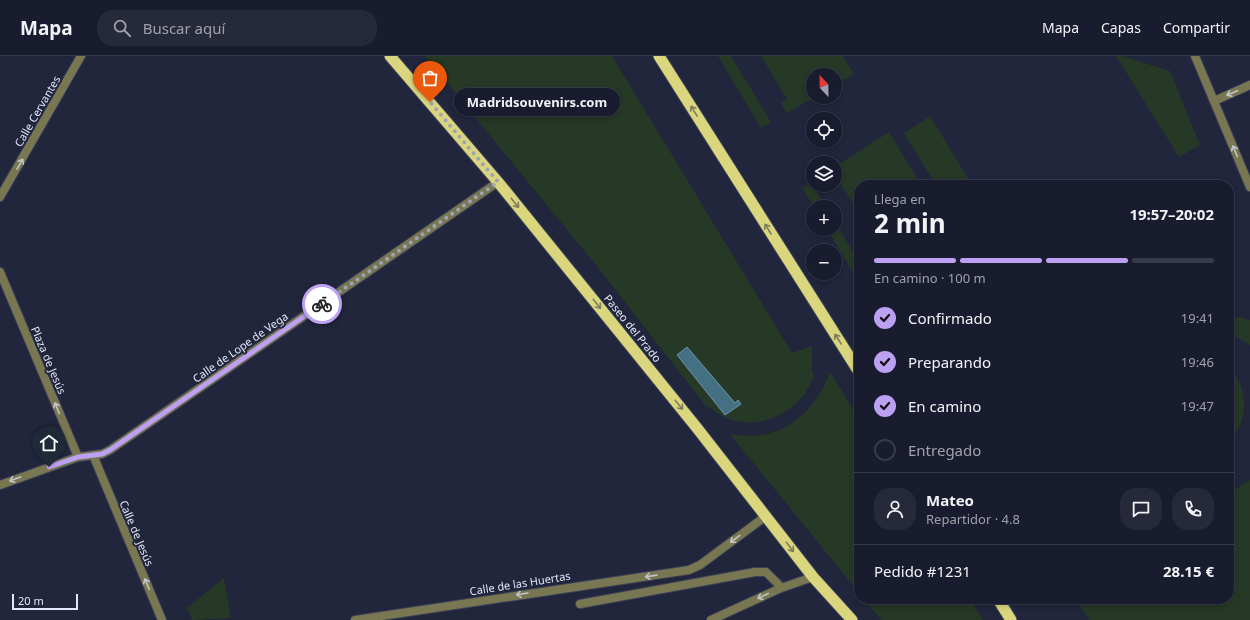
<!DOCTYPE html>
<html lang="es">
<head>
<meta charset="utf-8">
<style>
  :root { --surface:#191c2e; --page:#26293a; --text:#f1f3f6; --muted:#9fa1aa; --line:#373a4a; --accent:#bca0f2 }
  body { margin:0; font-family:"Noto Sans",sans-serif; background:var(--page); color:var(--text); height:100vh; display:flex; flex-direction:column; font-size:15px; white-space:nowrap }
  * { box-sizing:border-box; margin:0 }
  p { font-size:13px; color:var(--muted) }
  .icon { flex:none; width:22px; height:22px; fill:none; stroke:currentColor; stroke-width:2; stroke-linecap:round; stroke-linejoin:round }
  .map { position:relative; flex:1; overflow:hidden }
  .panel { position:absolute; left:854px; top:124px; width:380px; height:424px; display:flex; flex-direction:column; background:var(--surface); border-radius:16px; box-shadow:0 2px 6px #0003,0 0 0 1px var(--line) }
  .panel>* { flex:none }
  .needle { width:26px; rotate:338deg }
  .tools { position:absolute; left:806px; top:12px; display:grid; gap:8px }
  .tools a { display:grid; place-items:center; width:36px; height:36px; border-radius:50%; background:var(--surface); box-shadow:0 2px 6px #0003,0 0 0 1px var(--line); font-size:20px }
  .scale { position:absolute; left:12px; bottom:10px; width:66px; box-sizing:border-box; padding-left:4px; border:2px solid #e2e6f6; border-top:0; font-size:11px; line-height:14px; white-space:nowrap; color:#e2e6f6; -webkit-text-stroke:3px #21263d; paint-order:stroke }
  .pin { position:absolute; display:grid; place-items:center; width:34px; height:34px; color:#fff; margin:-41px -17px; border-radius:50% 50% 50% 0; rotate:-45deg; box-shadow:0 0 4px #0007 }
  .pin .icon { rotate:45deg }
  .courier { position:absolute; display:grid; place-items:center; width:40px; height:40px; margin:-20px; border:3px solid #bca0f2; border-radius:50%; background:#fff; color:#222; box-shadow:0 1px 5px #0007 }
  .bubble { position:absolute; height:28px; border-radius:14px; background:var(--surface); box-shadow:0 2px 6px #0003,0 0 0 1px var(--line); font-size:13px; font-weight:700; line-height:28px; text-align:center }
  .summary em { font-style:normal; font-weight:700 }
  .summary div { display:flex; flex-direction:column-reverse }
  .summary { display:flex; align-items:center; justify-content:space-between; height:68px; padding:0 20px }
  h1 { font-size:26px; font-weight:700; line-height:30px }
  .bar { display:grid; grid-template-columns:repeat(4,1fr); gap:6px 4px; align-content:center; height:48px; padding:0 20px }
  .bar i { height:5px; border-radius:3px; background:var(--line) }
  .bar .active { background:var(--accent) }
  .bar p { grid-column:span 4 }
  .line { display:flex; align-items:center; gap:10px; padding:0 20px; border-top:1px solid var(--line) }
  .line div { flex:1 }
  .round { display:grid; place-items:center; flex:none; width:42px; height:42px; border-radius:16px; background:var(--page) }
  ol { padding:0 20px; list-style:none }
  li { display:flex; align-items:center; gap:12px; height:44px }
  li p { margin-inline-start:auto }
  li .icon { padding:4px; border-radius:50%; background:var(--accent); color:#111; stroke-width:4 }
  li:last-child { color:var(--muted) }
  li i { width:22px; height:22px; border:2px solid var(--line); border-radius:50% }
  header { display:flex; align-items:center; gap:24px; box-sizing:border-box; height:56px; padding:0 20px; background:var(--surface); border-bottom:1px solid var(--line) }
  header strong { font-size:19px }
  nav { display:flex; gap:22px; margin-inline-start:auto; font-size:14px }
  .search { width:280px; height:36px; background:var(--page); display:flex; align-items:center; gap:10px; box-sizing:border-box; padding:0 14px; border-radius:16px; color:var(--muted); font-size:15px }
  .map>svg:first-child { display:block }
  .green { fill:#263826 }
  .water { fill:#447084; stroke:#7393a6 }
  .lines { fill:none; stroke-linecap:round; stroke-linejoin:round }
  .pedestrian-casing { stroke:#3c4157; stroke-width:10 }
  .minor-casing { stroke:#3c4157; stroke-width:10 }
  .trunk-casing { stroke:#3c4157; stroke-width:13 }
  .pedestrian { stroke:#787752; stroke-width:8 }
  .minor { stroke:#787752; stroke-width:8 }
  .trunk { stroke:#dad67e; stroke-width:11 }
  .oneway { stroke:#c2c5c5 }
  .oneway2 { stroke:#7e7e5e }
  .done { stroke:#9ea3b5; stroke-width:4; stroke-dasharray:0 7.2 }
  .route { stroke:#bca0f2; stroke-width:5 }
  .labels { text-anchor:middle; dominant-baseline:central; stroke-width:4; stroke-linejoin:round; paint-order:stroke }
  .street-label { font-size:11px; fill:#e2e6f6; stroke:#21263d }
</style>
</head>
<body>
<header>
<strong>Mapa</strong>
<div class="search"><svg class="icon" aria-label="search" viewBox="0 0 24 24"><circle cx="10" cy="10" r="6"/><path d="M15 15l6 6"/></svg>Buscar aquí</div>
<nav><a>Mapa</a><a>Capas</a><a>Compartir</a></nav>
</header>
<div class="map">
<svg width="1250" height="564" viewBox="0 0 1250 564">
  <rect width="100%" height="100%" fill="#21263d"/>
  <g class="green">
    <path d="M425 0H612L792 297 812 290V316L814 319C803 354 764 375 729 363 721 360 713 354 705 349L596 209Z"/>
    <polygon points="718,0 731,0 771,66 761,72"/>
    <polygon points="761,0 843,0 854,18 835,29 835,19 813,19 813,41 815,41 787,57 781,47 787,43"/>
    <polygon points="1116,0 1122,0 1170,15 1200,89 1179,101"/>
    <polygon points="930,60 972,129 936,129 904,77"/>
    <polygon points="889,76 921,129 859,129 859,157 838,124 835,125 835,111"/>
    <polygon points="811,127 826,151 814,151 802,132"/>
    <polygon points="835,166 859,206 859,226 827,173 835,173"/>
    <polygon points="1239,261 1250,264 1250,289 1229,276 1229,264"/>
    <path d="M1229 311C1248 331 1250 365 1229 385Z"/>
    <path d="M830 316 859 363V537L730 378C779 387 813 361 830 316Z"/>
    <polygon points="1250,424 1250,564 1089,564 1076,543 1229,543 1229,437"/>
    <polygon points="224,522 231,562 192,564 187,552"/>
    <polygon points="864,543 970,543 983,564 881,564"/>
  </g>
  <polygon class="water" points="687,291 735,347 738,344 741,348 725,359 677,299"/>
  <g class="lines">
    <defs>
      <polyline id="pedestrian" points="580,548 755,516 766,516 779,529"/>
      <g id="minor">
        <polyline points="1195,0 1250,131"/>
        <polyline points="1214,45 1250,29"/>
        <polyline points="0,141 81,0"/>
        <polyline points="0,216 78,401"/>
        <polyline points="93,399 162,564"/>
        <polyline points="0,429 78,401 102,398 110,394 498,126"/>
        <polyline points="355,564 689,514 700,509 766,460"/>
        <polyline points="711,564 781,532 813,521"/>
      </g>
      <g id="trunk">
        <polyline points="390,0 498,126 697,372 813,521 852,564"/>
        <polyline points="659,0 859,316"/>
        <polyline points="998,543 1011,564"/>
      </g>
    </defs>
    <use href="#pedestrian" class="pedestrian-casing"/>
    <use href="#minor" class="minor-casing"/>
    <use href="#trunk" class="trunk-casing"/>
    <use href="#pedestrian" class="pedestrian"/>
    <use href="#minor" class="minor"/>
    <use href="#trunk" class="trunk"/>
  </g>
  <defs><path id="oneway-shaft" d="M-6 0H5M1.5-3L5.5 0L1.5 3" fill="none" stroke-width="1.6" stroke-linecap="round" stroke-linejoin="round"/></defs>
  <g class="oneway">
    <use href="#oneway-shaft" transform="translate(1232 37) rotate(157)"/>
    <use href="#oneway-shaft" transform="translate(1235 95) rotate(-112)"/>
    <use href="#oneway-shaft" transform="translate(20 108) rotate(-60)"/>
    <use href="#oneway-shaft" transform="translate(57 352) rotate(-113)"/>
    <use href="#oneway-shaft" transform="translate(15 423) rotate(160)"/>
    <use href="#oneway-shaft" transform="translate(735 483) rotate(143)"/>
    <use href="#oneway-shaft" transform="translate(651 520) rotate(172)"/>
    <use href="#oneway-shaft" transform="translate(147 528) rotate(-113)"/>
    <use href="#oneway-shaft" transform="translate(522 538) rotate(171)"/>
    <use href="#oneway-shaft" transform="translate(763 540) rotate(155)"/>
  </g>
  <g class="oneway2">
    <use href="#oneway-shaft" transform="translate(694 55) rotate(-122)"/>
    <use href="#oneway-shaft" transform="translate(515 147) rotate(51)"/>
    <use href="#oneway-shaft" transform="translate(768 173) rotate(-122)"/>
    <use href="#oneway-shaft" transform="translate(597 248) rotate(51)"/>
    <use href="#oneway-shaft" transform="translate(838 283) rotate(-123)"/>
    <use href="#oneway-shaft" transform="translate(679 349) rotate(51)"/>
    <use href="#oneway-shaft" transform="translate(790 491) rotate(53)"/>
  </g>
  <g class="lines">
    <polyline class="done" points="322,248 498,126 430,46"/>
    <polyline class="route" points="49,411 78,401 102,398 110,394 322,248"/>
  </g>
  <g class="labels">
    <g class="street-label">
      <text transform="translate(37 55) rotate(-60)">Calle Cervantes</text>
      <text transform="translate(633 272) rotate(51)">Paseo del Prado</text>
      <text transform="translate(240 291) rotate(-35)">Calle de Lope de Vega</text>
      <text transform="translate(49 304) rotate(67)">Plaza de Jesús</text>
      <text transform="translate(137 477) rotate(67)">Calle de Jesús</text>
      <text transform="translate(520 527) rotate(-9)">Calle de las Huertas</text>
    </g>
  </g>
</svg>
<div class="tools">
<a><svg class="needle" viewBox="-14 -14 28 28"><path d="M0-13l5 13h-10z" fill="#e53935"/><path d="M0 13l5-13h-10z" fill="#9fa1aa"/></svg></a>
<a><svg class="icon" aria-label="locate" viewBox="0 0 24 24"><circle cx="12" cy="12" r="6"/><path d="M12 2v4M12 18v4M2 12h4M18 12h4"/></svg></a>
<a><svg class="icon" aria-label="layers" viewBox="0 0 24 24"><path d="M12 4l9 5-9 5-9-5zM3 14l9 5 9-5"/></svg></a>
<a>+</a>
<a>−</a>
</div>
<div class="scale">20 m</div>
<div class="pin" style="left:430px;top:46px;background:#ea580c"><svg class="icon" aria-label="bag" viewBox="0 0 24 24"><path d="M5 8h14l-1 12H6zM9 8a3 3 0 0 1 6 0"/></svg></div>
<div class="pin" style="left:49px;top:411px;background:#1f2937"><svg class="icon" aria-label="home" viewBox="0 0 24 24"><path d="M3 11l9-7 9 7M6 9v11h12V9"/></svg></div>
<div class="courier" style="left:322px;top:248px"><svg class="icon" aria-label="bike" viewBox="0 0 24 24"><circle cx="6" cy="16" r="4"/><circle cx="18" cy="16" r="4"/><path d="M6 16l4-8h5l3 8M10 8l3 8H6M13 5h3"/></svg></div>
<div class="bubble" style="left:454px;top:32px;width:166px">Madridsouvenirs.com</div>
<section class="panel">
<div class="summary"><div><h1>2 min</h1><p>Llega en</p></div><em>19:57–20:02</em></div>
<div class="bar"><i class="active"></i><i class="active"></i><i class="active"></i><i></i><p>En camino · 100 m</p></div>
<ol>
<li><svg class="icon" aria-label="check" viewBox="0 0 24 24"><path d="M5 12l5 5 9-10"/></svg>Confirmado<p>19:41</p></li>
<li><svg class="icon" aria-label="check" viewBox="0 0 24 24"><path d="M5 12l5 5 9-10"/></svg>Preparando<p>19:46</p></li>
<li><svg class="icon" aria-label="check" viewBox="0 0 24 24"><path d="M5 12l5 5 9-10"/></svg>En camino<p>19:47</p></li>
<li><i></i>Entregado</li>
</ol>
<div class="line" style="height:72px"><a class="round"><svg class="icon" aria-label="person" viewBox="0 0 24 24"><circle cx="12" cy="8" r="4"/><path d="M4 21q1-7 8-7t8 7"/></svg></a><div><b>Mateo</b><p>Repartidor · 4.8</p></div><a class="round"><svg class="icon" aria-label="chat" viewBox="0 0 24 24"><path d="M4 5h16v11H9l-5 4z"/></svg></a><a class="round"><svg class="icon" aria-label="phone" viewBox="0 0 24 24"><path d="M5 4h4l2 5-3 2q2 4 5 5l2-3 5 2v4C11 20 4 13 5 4z"/></svg></a></div>
<div class="line" style="height:52px"><div>Pedido #1231</div><b>28.15 €</b></div>
</section>
</div>
</body>
</html>
